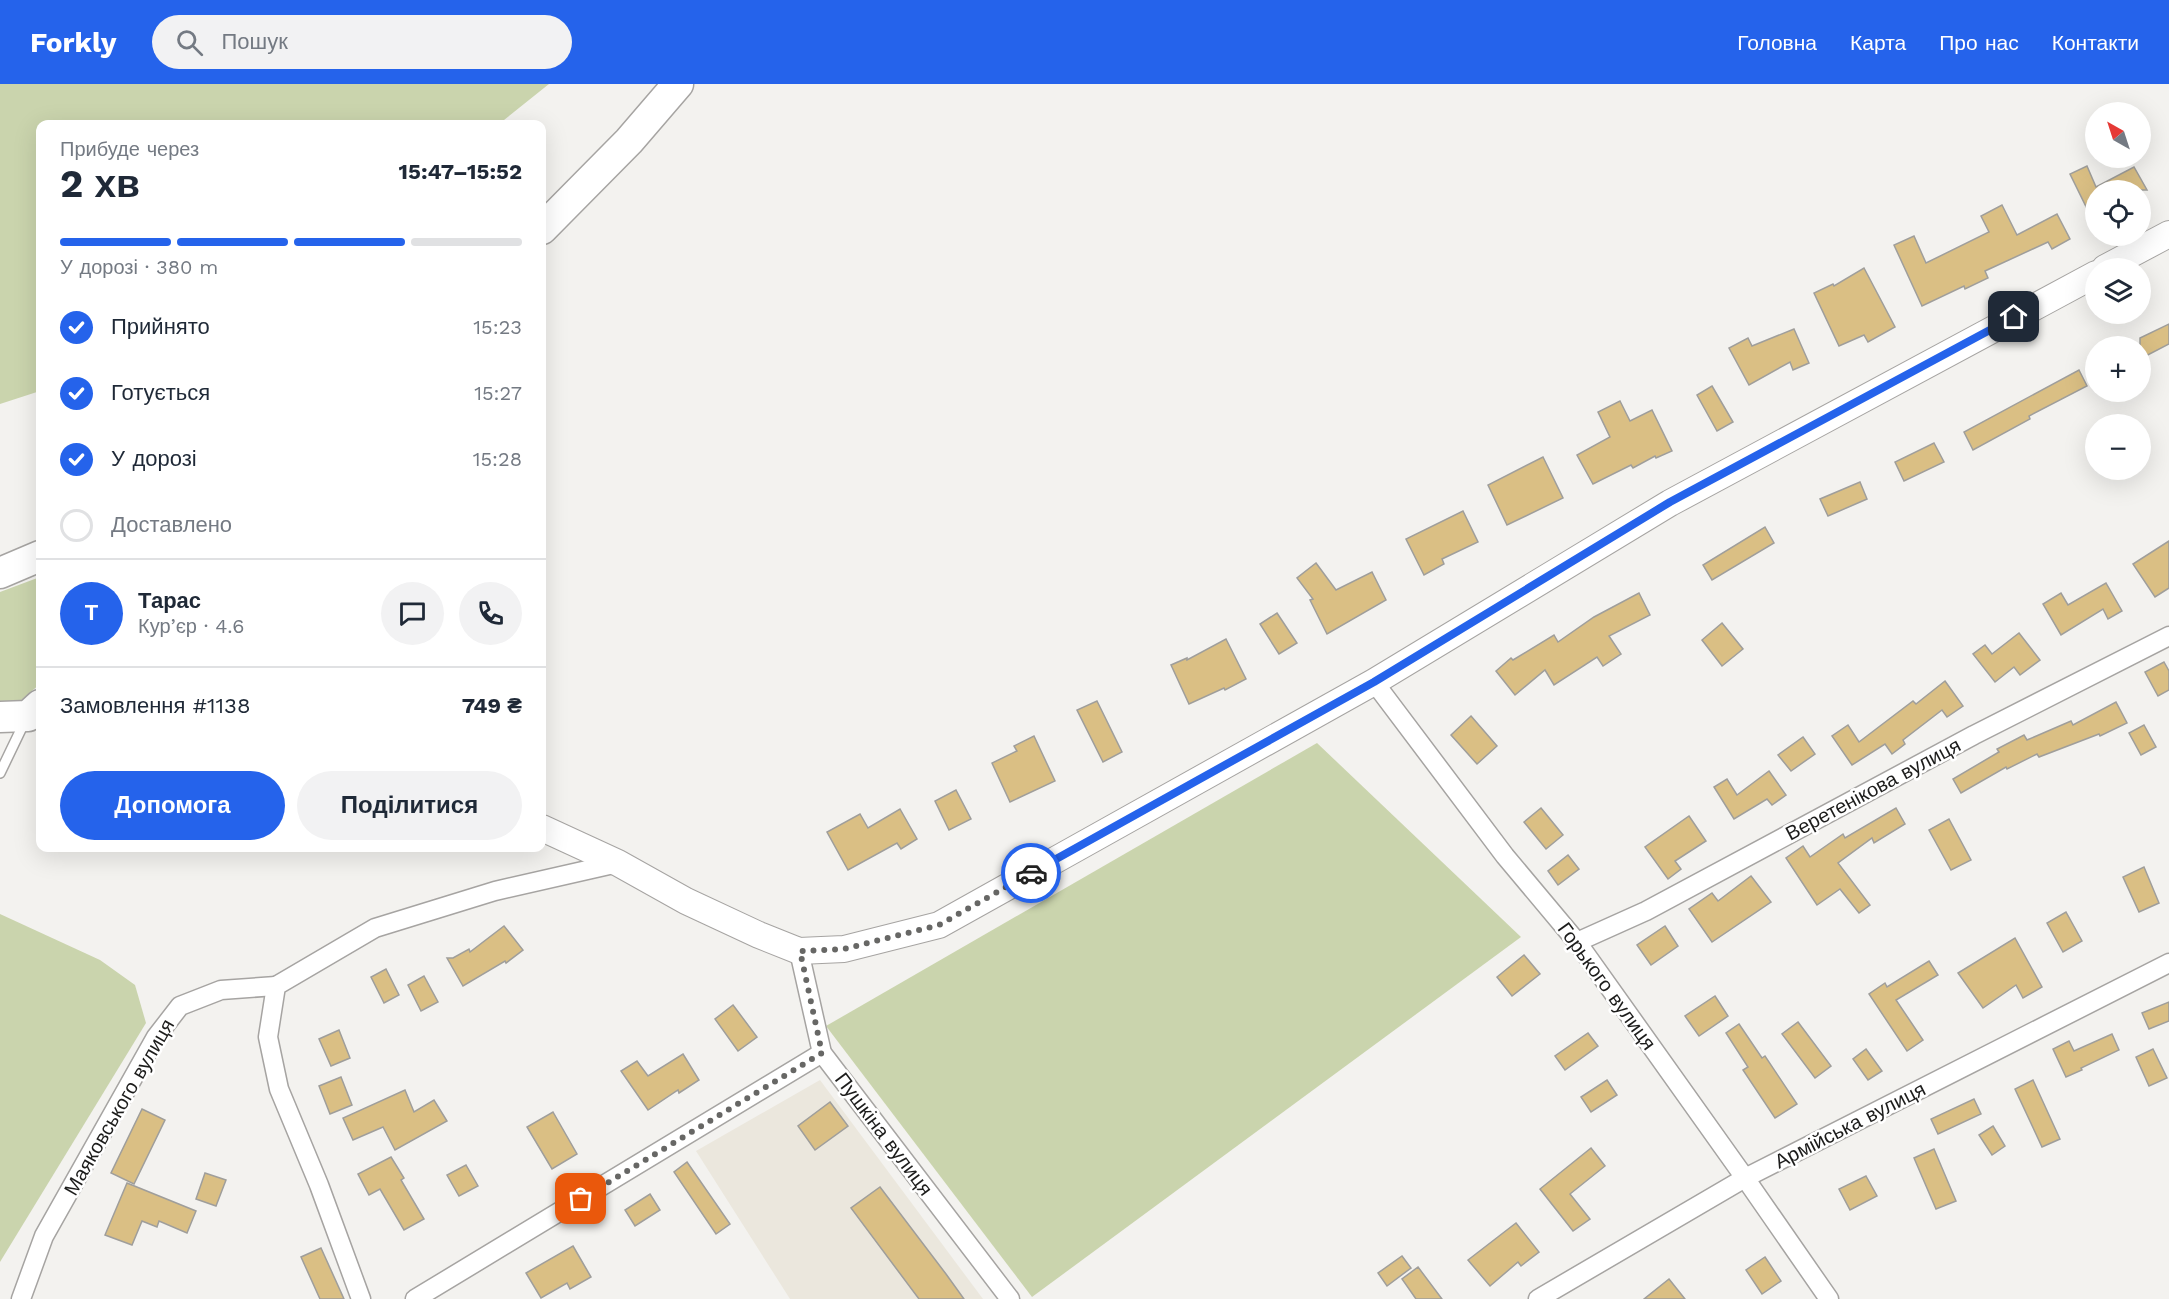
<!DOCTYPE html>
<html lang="uk">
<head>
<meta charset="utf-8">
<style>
  :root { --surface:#fff; --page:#f2f2f3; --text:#1f2937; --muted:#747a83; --line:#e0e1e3; --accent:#2563eb }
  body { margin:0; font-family:"Work Sans",sans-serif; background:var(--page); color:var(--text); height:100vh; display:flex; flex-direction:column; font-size:22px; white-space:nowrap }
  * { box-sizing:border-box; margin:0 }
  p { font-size:20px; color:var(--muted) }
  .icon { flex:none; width:33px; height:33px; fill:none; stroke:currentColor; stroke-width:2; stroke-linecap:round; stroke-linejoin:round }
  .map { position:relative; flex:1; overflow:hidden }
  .side { position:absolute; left:36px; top:36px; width:510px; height:732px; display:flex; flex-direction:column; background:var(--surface); border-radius:12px; box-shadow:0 6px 24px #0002 }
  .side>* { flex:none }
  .needle { width:39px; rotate:321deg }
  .fabs { position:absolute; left:2085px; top:18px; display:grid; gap:12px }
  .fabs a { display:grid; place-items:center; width:66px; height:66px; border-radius:50%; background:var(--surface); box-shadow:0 6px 24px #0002; font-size:30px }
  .pin { position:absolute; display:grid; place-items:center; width:51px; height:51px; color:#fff; margin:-26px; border-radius:12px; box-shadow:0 3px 9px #0006 }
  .courier { position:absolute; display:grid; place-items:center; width:60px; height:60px; margin:-30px; border:4px solid #2563eb; border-radius:50%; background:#fff; color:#222; box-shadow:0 2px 8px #0007 }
  .headline em { font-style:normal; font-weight:700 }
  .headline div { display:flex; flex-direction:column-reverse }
  .headline { display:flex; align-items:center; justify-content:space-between; height:102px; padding:0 24px }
  h1 { font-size:39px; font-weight:700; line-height:45px }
  .bar { display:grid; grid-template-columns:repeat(4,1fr); gap:9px 6px; align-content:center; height:72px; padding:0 24px }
  .bar i { height:8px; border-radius:4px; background:var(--line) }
  .bar .active { background:var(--accent) }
  .bar p { grid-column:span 4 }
  .line { display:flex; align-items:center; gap:15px; padding:0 24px; border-top:2px solid var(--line) }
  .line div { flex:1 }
  .round { display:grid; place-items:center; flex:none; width:63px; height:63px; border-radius:32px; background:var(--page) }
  ol { padding:0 24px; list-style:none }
  li { display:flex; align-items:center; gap:18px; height:66px }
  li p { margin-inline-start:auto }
  li .icon { padding:6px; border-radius:50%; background:var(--accent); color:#fff; stroke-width:4 }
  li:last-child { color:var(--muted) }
  li i { width:33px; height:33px; border:3px solid var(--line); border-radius:50% }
  .button { display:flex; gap:12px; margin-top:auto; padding:12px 24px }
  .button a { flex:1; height:69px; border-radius:36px; background:var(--accent); color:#fff; font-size:24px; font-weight:700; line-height:69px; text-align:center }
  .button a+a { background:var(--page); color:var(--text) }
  header { display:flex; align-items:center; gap:36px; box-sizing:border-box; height:84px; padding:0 30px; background:var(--accent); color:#fff }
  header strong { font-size:28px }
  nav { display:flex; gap:33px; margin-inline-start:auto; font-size:21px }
  .search { width:420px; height:54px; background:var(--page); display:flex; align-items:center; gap:15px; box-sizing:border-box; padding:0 21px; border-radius:33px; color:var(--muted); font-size:22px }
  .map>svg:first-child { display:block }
  .built { fill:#ebe7dd }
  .green { fill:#cad4ad }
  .building { fill:#dabf84; stroke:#9f9e9b; stroke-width:1.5 }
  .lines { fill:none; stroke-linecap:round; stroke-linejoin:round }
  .lane-casing { stroke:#a6a4a2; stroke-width:12 }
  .street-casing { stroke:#a6a4a2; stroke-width:21 }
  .secondary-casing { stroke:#a6a4a2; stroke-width:28 }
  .primary-casing { stroke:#a6a4a2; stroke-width:33 }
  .lane { stroke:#fff; stroke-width:9 }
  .street { stroke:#fff; stroke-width:18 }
  .secondary { stroke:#fff; stroke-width:26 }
  .primary { stroke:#fff; stroke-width:30 }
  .done { stroke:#676765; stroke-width:6; stroke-dasharray:0 10.8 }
  .route { stroke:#2563eb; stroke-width:8 }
  .labels { text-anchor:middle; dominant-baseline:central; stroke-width:5; stroke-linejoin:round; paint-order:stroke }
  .street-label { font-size:20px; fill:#1c1c1b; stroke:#fff }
</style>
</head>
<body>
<header>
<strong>Forkly</strong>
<div class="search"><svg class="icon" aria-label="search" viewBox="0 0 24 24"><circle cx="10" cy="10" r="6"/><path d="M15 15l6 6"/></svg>Пошук</div>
<nav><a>Головна</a><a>Карта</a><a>Про нас</a><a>Контакти</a></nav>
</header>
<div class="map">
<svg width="2169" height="1215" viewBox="0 0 2169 1215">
  <rect width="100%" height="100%" fill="#f3f2ef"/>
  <polygon class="built" points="820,996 983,1215 790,1215 696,1067"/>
  <g class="green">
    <polygon points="0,0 549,0 499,40 40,40 40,307 0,320"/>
    <polygon points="40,493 40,600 20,617 0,618 0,508"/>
    <polygon points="1317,659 1521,853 1032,1213 826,942"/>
    <polygon points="0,830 100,876 135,901 146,939 0,1178"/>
  </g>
  <g class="building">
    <polygon points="2087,82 2096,103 2134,83 2147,106 2096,106 2096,143 2070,90"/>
    <polygon points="2002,121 2017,151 2057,130 2070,155 2052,165 2048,158 1985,187 1988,194 1965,205 1964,202 1922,222 1894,161 1914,152 1926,179 1989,148 1981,132"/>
    <polygon points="1864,184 1895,243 1868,258 1864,251 1839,262 1814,209 1833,200 1834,202"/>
    <polygon points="2169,240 2169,260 2140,275 2140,254"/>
    <polygon points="1794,245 1809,279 1793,286 1790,278 1749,301 1729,264 1748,254 1752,262"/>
    <polygon points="2079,286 2087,302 2029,332 2030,335 1973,366 1964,348"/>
    <polygon points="1712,302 1733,338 1717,347 1697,311"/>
    <polygon points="1620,317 1630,337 1652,326 1672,367 1656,374 1655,372 1633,384 1631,381 1593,400 1577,371 1610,353 1598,328"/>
    <polygon points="1934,359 1944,378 1904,397 1895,378"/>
    <polygon points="1543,373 1563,414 1507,441 1488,401"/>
    <polygon points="1860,398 1867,415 1828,432 1820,415"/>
    <polygon points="1463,427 1478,458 1442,475 1444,480 1424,491 1406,455"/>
    <polygon points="1765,443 1774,459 1712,496 1703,481"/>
    <polygon points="2169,457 2169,504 2155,513 2133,480"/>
    <polygon points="1316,479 1336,506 1372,488 1386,516 1327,550 1310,516 1313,515 1297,494"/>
    <polygon points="2106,499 2122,527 2108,535 2103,525 2061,551 2043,520 2061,509 2068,521"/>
    <polygon points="1639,509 1650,531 1609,552 1621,570 1603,582 1597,573 1554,601 1545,586 1515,611 1496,587 1511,574 1513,576 1554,551 1558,558 1594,533"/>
    <polygon points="1277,529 1297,559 1279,570 1260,540"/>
    <polygon points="1722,539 1743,565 1722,582 1702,556"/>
    <polygon points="2019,549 2040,576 2020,591 2014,583 1995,598 1973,570 1985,561 1992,570"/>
    <polygon points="1226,555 1246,595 1225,606 1224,604 1189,620 1171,581 1187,574 1187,576"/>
    <polygon points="2164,578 2169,587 2169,606 2158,612 2145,588"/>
    <polygon points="1945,597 1963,622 1947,633 1942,626 1903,656 1905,660 1892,670 1885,660 1852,681 1832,652 1848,641 1859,658 1913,617 1916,620"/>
    <polygon points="1097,617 1122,668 1103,678 1077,626"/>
    <polygon points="2116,618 2127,639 2100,652 2099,650 2039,673 2037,670 2007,685 2006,683 1961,709 1953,695 1999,668 1997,665 2024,651 2027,656 2071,637 2073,641"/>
    <polygon points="1471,632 1497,662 1477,680 1451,651"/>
    <polygon points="2144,641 2156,663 2141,671 2129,649"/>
    <polygon points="1034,652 1055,697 1010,718 992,679 1017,667 1014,662"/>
    <polygon points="1803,653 1815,670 1791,687 1778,671"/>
    <polygon points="1769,687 1786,711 1772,721 1767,715 1734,735 1714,703 1727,695 1737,711"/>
    <polygon points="956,706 971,735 949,746 935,717"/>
    <polygon points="1541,724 1563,751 1546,765 1524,738"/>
    <polygon points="1896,724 1905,740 1874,759 1872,754 1838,779 1870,821 1859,829 1840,805 1817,821 1786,774 1803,762 1810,773 1843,750 1845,754"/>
    <polygon points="900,725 917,755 901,765 897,759 848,786 827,748 860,730 868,744"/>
    <polygon points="1689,732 1706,757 1675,777 1681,785 1668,795 1645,763"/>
    <polygon points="1949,735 1971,776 1951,786 1929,746"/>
    <polygon points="1568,771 1579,785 1558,801 1548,787"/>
    <polygon points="2144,783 2159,819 2139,828 2123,793"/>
    <polygon points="1751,792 1771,818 1712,858 1689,825 1712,809 1718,817"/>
    <polygon points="2066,828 2082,857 2063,868 2047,839"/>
    <polygon points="504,842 523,866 506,879 505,877 463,902 447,874 453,874 469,865 470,868"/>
    <polygon points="1665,842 1678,862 1651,881 1637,861"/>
    <polygon points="2015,854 2042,903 2023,914 2016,901 1983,924 1958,889"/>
    <polygon points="1524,871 1540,890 1512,912 1497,893"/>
    <polygon points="1929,877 1938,891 1896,916 1923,956 1907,967 1869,910 1885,899 1887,903"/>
    <polygon points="386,885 399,911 384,919 371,893"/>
    <polygon points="424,892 438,918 421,927 408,901"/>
    <polygon points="1715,912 1728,932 1699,952 1685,932"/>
    <polygon points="2169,918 2169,937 2149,945 2142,929"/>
    <polygon points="733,921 757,953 738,967 715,935"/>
    <polygon points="1798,938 1831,982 1815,994 1782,950"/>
    <polygon points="1739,940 1762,974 1765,972 1797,1020 1775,1034 1743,986 1748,983 1726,949"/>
    <polygon points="339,946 350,974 331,982 319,955"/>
    <polygon points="1588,949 1598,962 1565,986 1555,972"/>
    <polygon points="2112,950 2119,966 2081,984 2082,986 2066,993 2053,965 2069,957 2074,967"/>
    <polygon points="1866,965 1882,987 1868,996 1853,975"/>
    <polygon points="2153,965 2167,994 2149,1002 2136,973"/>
    <polygon points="683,970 699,996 679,1009 678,1006 648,1026 621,987 637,977 648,992"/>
    <polygon points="341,993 352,1021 330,1030 319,1002"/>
    <polygon points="1607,996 1617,1011 1591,1028 1581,1013"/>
    <polygon points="2033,996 2060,1055 2042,1063 2015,1005"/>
    <polygon points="405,1006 414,1028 434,1016 447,1037 395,1066 383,1043 353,1056 343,1034"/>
    <polygon points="1974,1015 1981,1030 1938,1050 1931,1035"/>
    <polygon points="830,1018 848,1042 815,1066 798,1042"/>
    <polygon points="142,1025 165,1036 134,1100 111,1089"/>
    <polygon points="553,1028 577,1070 552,1085 527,1043"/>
    <polygon points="1993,1042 2005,1062 1992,1071 1979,1051"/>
    <polygon points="1591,1064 1605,1082 1570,1110 1590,1135 1573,1147 1540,1105"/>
    <polygon points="1934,1065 1956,1117 1936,1125 1914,1074"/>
    <polygon points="391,1073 404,1094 401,1096 424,1135 404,1146 380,1105 369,1111 358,1090"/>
    <polygon points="687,1078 730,1140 716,1150 674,1088"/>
    <polygon points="466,1081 478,1102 459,1112 447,1091"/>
    <polygon points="205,1089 226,1096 216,1122 196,1115"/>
    <polygon points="1866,1092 1877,1112 1850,1126 1839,1105"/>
    <polygon points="127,1099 196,1127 187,1149 159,1137 157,1143 142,1137 132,1161 105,1151"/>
    <polygon points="880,1103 946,1190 964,1215 919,1215 851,1124"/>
    <polygon points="650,1110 660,1126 635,1142 625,1126"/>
    <polygon points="1516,1139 1539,1168 1521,1182 1518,1178 1490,1202 1468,1176"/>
    <polygon points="573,1162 591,1193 570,1205 567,1199 541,1214 526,1189"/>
    <polygon points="321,1164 344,1215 320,1215 301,1173"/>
    <polygon points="1402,1172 1411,1184 1387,1202 1378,1189"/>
    <polygon points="1765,1173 1781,1197 1762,1210 1746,1186"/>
    <polygon points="1418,1183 1442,1215 1416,1215 1402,1195"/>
    <polygon points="1669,1195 1685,1215 1644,1215"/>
  </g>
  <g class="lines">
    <defs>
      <polyline id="lane" points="0,689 25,637"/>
      <g id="street">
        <polyline points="1374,598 1505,772 1577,858 1745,1094 1829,1215"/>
        <polyline points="1577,858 1646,827 1974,651 2169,552"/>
        <polyline points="799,867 822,969 1010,1215"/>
        <polyline points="21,1215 44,1152 156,953 180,922 221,906 276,902"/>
        <polyline points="361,1215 319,1101 279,1005 268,953 276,902 375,844 495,807 618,779"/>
        <polyline points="415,1215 822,969"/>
        <polyline points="1538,1215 1745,1094 2169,879"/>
      </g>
      <g id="secondary">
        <polyline points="2105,184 2169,150"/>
        <polyline points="542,744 618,779 686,817 759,851 799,867 844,865 939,841 1374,598 1670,419 2096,190"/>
      </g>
      <g id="primary">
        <polyline points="542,145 629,57 678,0"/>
        <polyline points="0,489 40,472"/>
        <polyline points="0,633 28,632 40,621"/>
      </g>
    </defs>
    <use href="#lane" class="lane-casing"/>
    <use href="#street" class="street-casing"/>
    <use href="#secondary" class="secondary-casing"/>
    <use href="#primary" class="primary-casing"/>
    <use href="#lane" class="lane"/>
    <use href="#street" class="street"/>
    <use href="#secondary" class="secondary"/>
    <use href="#primary" class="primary"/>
  </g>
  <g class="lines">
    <polyline class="done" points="581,1115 822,969 800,867 844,865 939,841 1031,789"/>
    <polyline class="route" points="1031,789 1374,598 1670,418 2014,233"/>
  </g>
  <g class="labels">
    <g class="street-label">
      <text transform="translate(1873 705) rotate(-28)">Веретенікова вулиця</text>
      <text transform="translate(1607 902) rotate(54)">Горького вулиця</text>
      <text transform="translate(119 1023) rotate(-60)">Маяковського вулиця</text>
      <text transform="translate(1850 1041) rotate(-27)">Армійська вулиця</text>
      <text transform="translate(884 1050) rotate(53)">Пушкіна вулиця</text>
    </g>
  </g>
</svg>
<div class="fabs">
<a><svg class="needle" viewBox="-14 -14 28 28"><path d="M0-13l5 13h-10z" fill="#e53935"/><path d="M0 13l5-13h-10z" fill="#747a83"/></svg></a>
<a><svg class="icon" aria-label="locate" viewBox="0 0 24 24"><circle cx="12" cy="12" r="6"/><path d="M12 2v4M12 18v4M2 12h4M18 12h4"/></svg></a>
<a><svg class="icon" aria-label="layers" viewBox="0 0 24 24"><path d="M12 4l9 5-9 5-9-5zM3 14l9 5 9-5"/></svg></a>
<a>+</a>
<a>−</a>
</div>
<div class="pin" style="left:581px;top:1115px;background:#ea580c"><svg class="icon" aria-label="bag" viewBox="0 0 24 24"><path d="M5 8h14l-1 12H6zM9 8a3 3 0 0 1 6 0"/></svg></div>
<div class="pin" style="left:2014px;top:233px;background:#1f2937"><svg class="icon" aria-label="home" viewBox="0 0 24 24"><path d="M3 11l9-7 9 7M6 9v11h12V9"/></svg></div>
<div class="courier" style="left:1031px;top:789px"><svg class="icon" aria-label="car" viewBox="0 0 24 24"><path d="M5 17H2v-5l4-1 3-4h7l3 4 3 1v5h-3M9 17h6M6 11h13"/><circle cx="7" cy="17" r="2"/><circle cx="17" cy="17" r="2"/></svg></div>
<section class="side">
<div class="headline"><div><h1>2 хв</h1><p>Прибуде через</p></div><em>15:47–15:52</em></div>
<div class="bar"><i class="active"></i><i class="active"></i><i class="active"></i><i></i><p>У дорозі · 380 m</p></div>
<ol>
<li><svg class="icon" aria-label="check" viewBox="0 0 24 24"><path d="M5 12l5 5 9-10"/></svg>Прийнято<p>15:23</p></li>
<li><svg class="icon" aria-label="check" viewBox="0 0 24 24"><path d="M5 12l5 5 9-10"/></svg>Готується<p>15:27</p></li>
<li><svg class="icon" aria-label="check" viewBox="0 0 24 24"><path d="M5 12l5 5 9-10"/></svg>У дорозі<p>15:28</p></li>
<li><i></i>Доставлено</li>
</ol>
<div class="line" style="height:108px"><b class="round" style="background:var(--accent);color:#fff">Т</b><div><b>Тарас</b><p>Кур’єр · 4.6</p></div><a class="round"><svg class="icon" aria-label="chat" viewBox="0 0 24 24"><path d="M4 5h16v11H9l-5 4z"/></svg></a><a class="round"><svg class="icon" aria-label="phone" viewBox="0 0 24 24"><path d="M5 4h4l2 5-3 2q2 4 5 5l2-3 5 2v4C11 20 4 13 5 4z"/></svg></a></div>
<div class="line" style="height:78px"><div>Замовлення #1138</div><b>749 ₴</b></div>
<div class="button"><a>Допомога</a><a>Поділитися</a></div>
</section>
</div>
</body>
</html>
